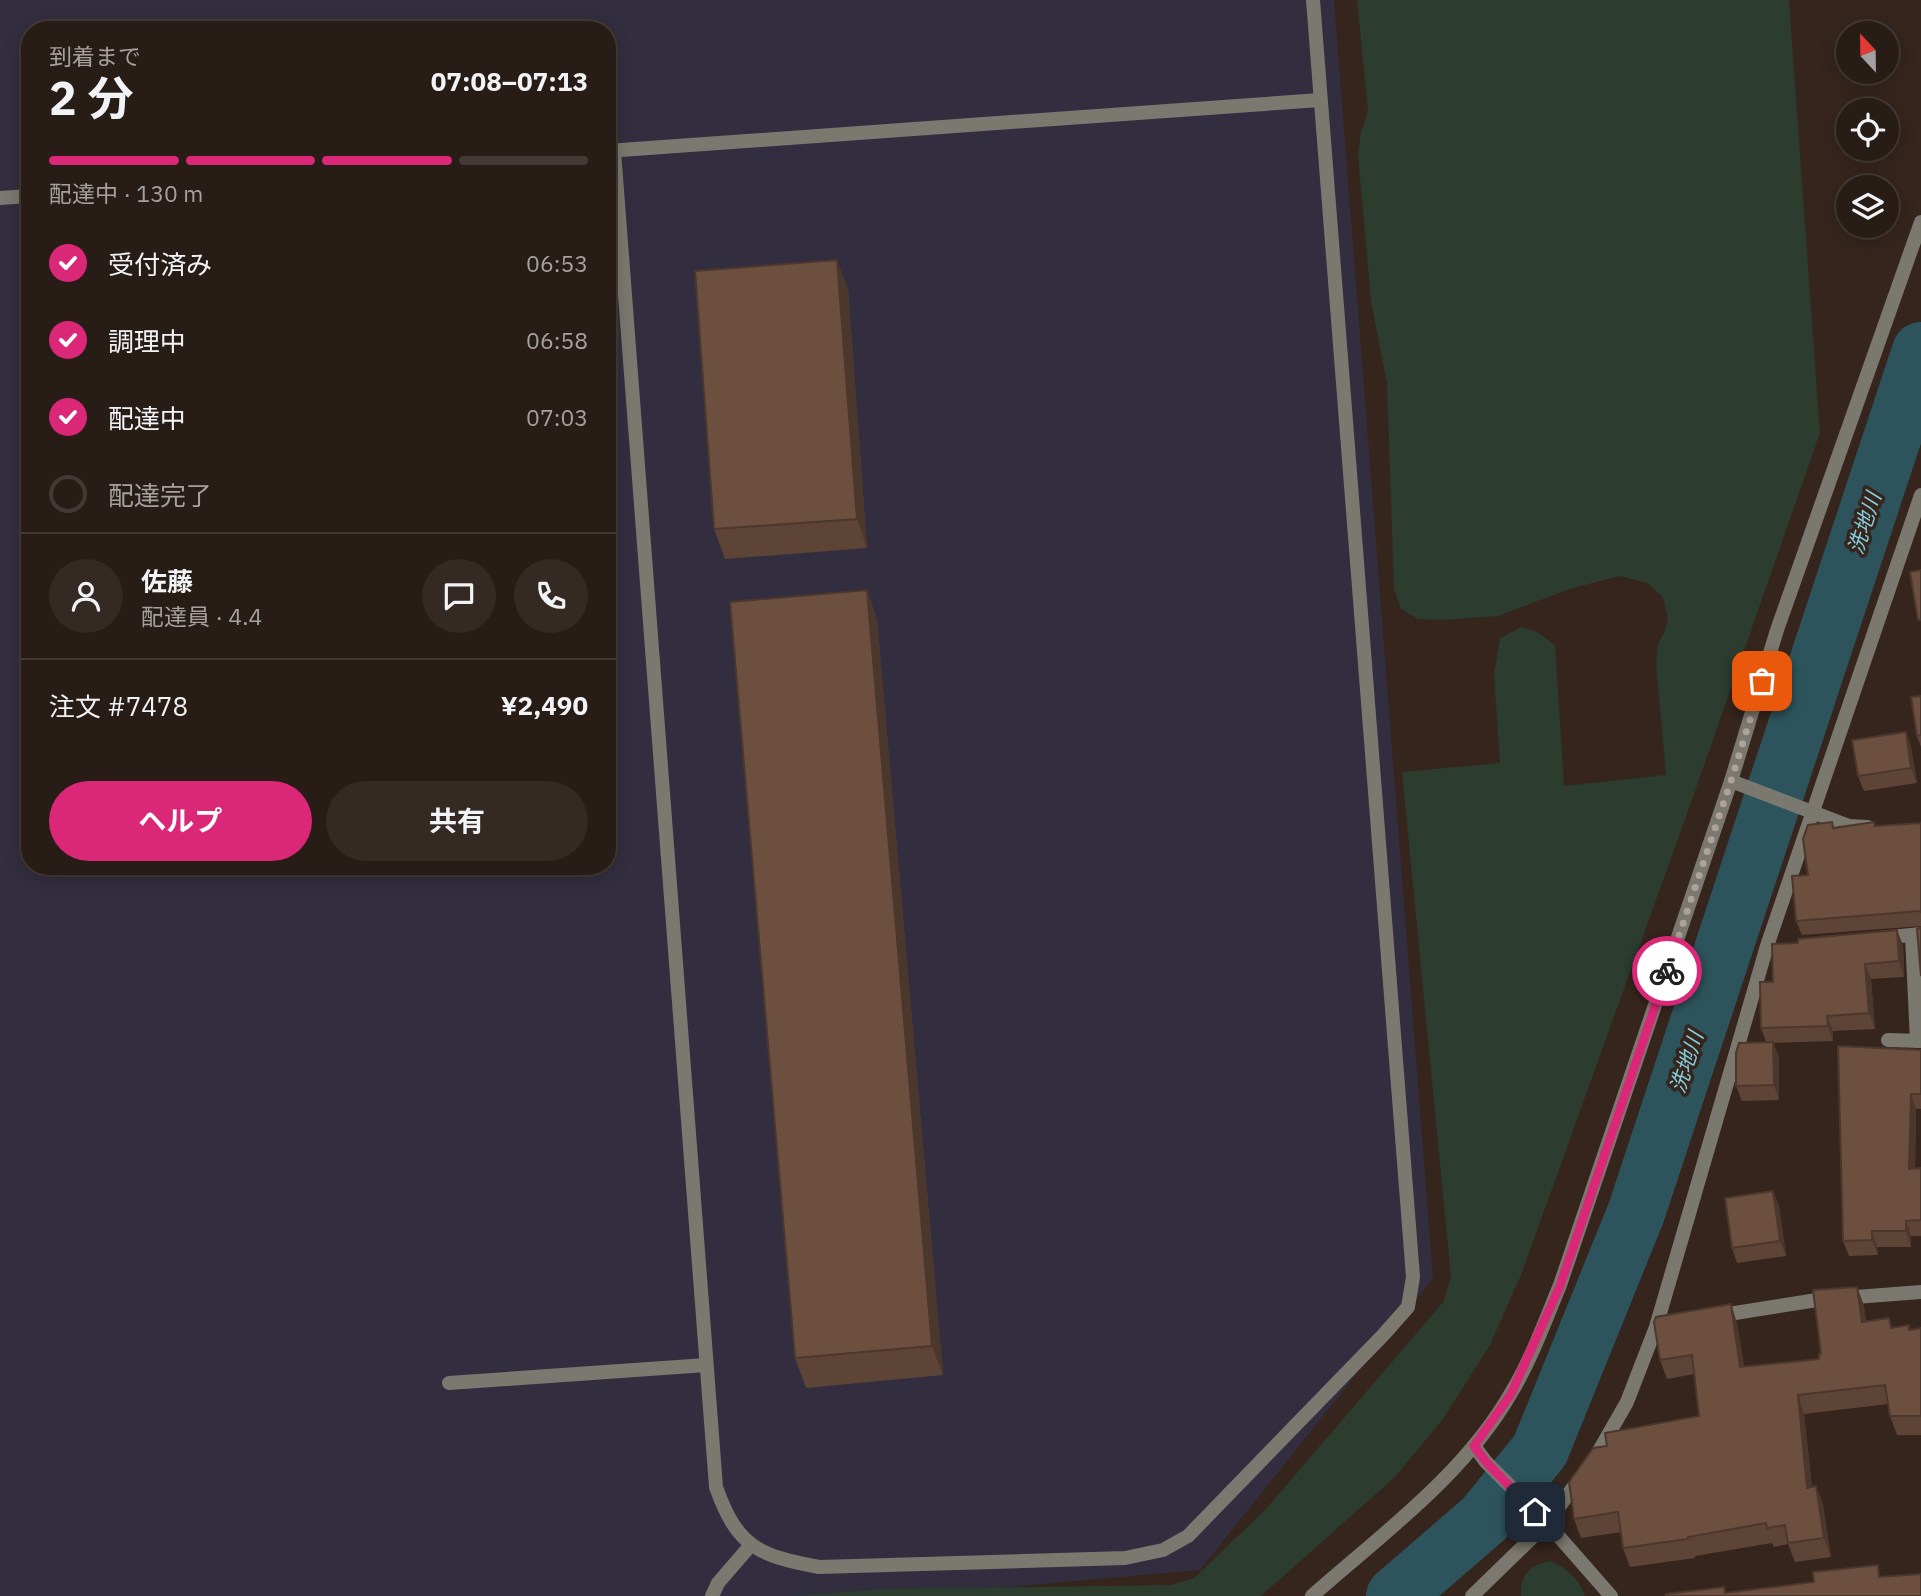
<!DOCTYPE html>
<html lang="ja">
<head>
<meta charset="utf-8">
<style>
  :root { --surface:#281c16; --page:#342923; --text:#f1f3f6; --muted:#a5a1a1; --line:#443a35; --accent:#db2777 }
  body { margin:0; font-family:"IBM Plex Sans","Noto Sans JP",sans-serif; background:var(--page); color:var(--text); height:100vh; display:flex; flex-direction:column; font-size:26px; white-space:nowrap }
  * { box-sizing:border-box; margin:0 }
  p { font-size:23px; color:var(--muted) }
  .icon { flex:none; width:38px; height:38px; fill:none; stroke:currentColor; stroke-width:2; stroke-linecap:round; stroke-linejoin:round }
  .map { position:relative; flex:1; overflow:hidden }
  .drawer { position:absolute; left:21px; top:21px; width:595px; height:854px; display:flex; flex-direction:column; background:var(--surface); border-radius:28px; box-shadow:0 4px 18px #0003,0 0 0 2px var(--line) }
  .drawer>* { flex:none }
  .needle { width:46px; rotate:338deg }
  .tools { position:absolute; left:1836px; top:21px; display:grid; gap:14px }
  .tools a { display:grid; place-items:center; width:63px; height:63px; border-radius:50%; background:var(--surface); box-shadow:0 4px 18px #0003,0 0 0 2px var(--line); font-size:35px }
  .pin { position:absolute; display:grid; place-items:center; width:60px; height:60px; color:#fff; margin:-30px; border-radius:14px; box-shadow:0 4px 10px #0006 }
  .courier { position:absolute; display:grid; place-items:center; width:70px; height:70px; margin:-35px; border:5px solid #db2777; border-radius:50%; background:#fff; color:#222; box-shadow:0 2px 9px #0007 }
  .headline em { font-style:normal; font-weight:700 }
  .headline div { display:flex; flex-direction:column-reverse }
  .headline { display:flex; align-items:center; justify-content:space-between; height:119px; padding:0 28px }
  h1 { font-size:46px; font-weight:700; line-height:52px }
  .bar { display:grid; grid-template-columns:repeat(4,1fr); gap:10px 7px; align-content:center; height:84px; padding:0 28px }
  .bar i { height:9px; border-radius:5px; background:var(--line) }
  .bar .current { background:var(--accent) }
  .bar p { grid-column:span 4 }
  .line { display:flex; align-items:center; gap:18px; padding:0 28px; border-top:2px solid var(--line) }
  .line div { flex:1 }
  .round { display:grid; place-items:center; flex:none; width:74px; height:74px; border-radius:37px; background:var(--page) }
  ol { padding:0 28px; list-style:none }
  li { display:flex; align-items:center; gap:21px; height:77px }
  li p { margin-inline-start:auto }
  li .icon { padding:7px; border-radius:50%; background:var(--accent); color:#fff; stroke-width:4 }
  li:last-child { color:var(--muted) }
  li i { width:38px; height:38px; border:4px solid var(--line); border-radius:50% }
  .action { display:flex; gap:14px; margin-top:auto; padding:14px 28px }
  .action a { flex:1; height:80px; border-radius:42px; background:var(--accent); color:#fff; font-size:28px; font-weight:700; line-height:80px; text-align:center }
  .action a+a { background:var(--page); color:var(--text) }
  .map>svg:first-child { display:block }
  .industrial { fill:#322e3f; fill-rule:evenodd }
  .green { fill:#2c3c2f }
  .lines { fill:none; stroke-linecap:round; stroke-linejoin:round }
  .river { stroke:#2d545c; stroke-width:58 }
  .service { stroke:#7b786f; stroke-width:14 }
  .minor { stroke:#7b786f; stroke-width:14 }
  .tertiary { stroke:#7b786f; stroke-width:14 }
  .wall { fill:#5e4437 }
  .shaded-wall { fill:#4c372d }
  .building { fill:#6d4f40; stroke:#4c372d; stroke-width:2 }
  .done { stroke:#afa29c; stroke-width:7; stroke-dasharray:0 12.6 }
  .route { stroke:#db2777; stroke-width:9 }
  .labels { text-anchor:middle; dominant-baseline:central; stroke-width:7; stroke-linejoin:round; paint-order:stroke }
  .water-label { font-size:21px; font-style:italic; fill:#84cedd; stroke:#35251d }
</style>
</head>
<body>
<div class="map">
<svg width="1921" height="1596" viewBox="0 0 1921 1596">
  <rect width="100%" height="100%" fill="#35251d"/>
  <path class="industrial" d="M0 0H1334L1433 1278 1200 1570 907 1596H0ZM30 30H607V866H30Z"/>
  <g class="green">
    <polygon points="1357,0 1789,0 1820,433 1687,814 1521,1275 1490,1345 1443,1419 1395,1477 1261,1596 792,1596 882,1589 1171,1585 1194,1578 1265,1510 1427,1321 1443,1302 1451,1277 1402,772 1500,763 1494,675 1500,638 1522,627 1537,632 1555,645 1564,786 1666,775 1656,663 1658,644 1664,633 1668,619 1663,597 1647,583 1620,576 1573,588 1498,616 1441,620 1418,619 1401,609 1394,589 1387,384 1371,301 1358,155 1361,132 1368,111"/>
    <path d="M1550 1561C1565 1566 1580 1580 1585 1596H1521C1519 1576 1531 1564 1550 1561Z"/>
  </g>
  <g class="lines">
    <polyline class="river" points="1395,1596 1484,1519 1540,1450 1636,1213 1921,351"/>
    <g class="service">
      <polyline points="607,151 1320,100"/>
      <path d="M614 151 716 1487C737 1547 759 1556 819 1567L1125 1558 1163 1550 1188 1536 1385 1333 1408 1307 1413 1277 1313 0"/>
      <polyline points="0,198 30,196"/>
      <polyline points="449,1383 706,1365"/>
      <polyline points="712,1596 718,1583 750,1546"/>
    </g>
    <g class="minor">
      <polyline points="1731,781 1849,826 1868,827"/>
      <polyline points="1912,936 1917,1041"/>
      <polyline points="1881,938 1921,934"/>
      <polyline points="1888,1040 1921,1041"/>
      <polyline points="1716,1316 1817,1300 1921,1292"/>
      <polyline points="1474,1446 1486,1462 1547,1523 1611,1596"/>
      <polyline points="1472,1596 1547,1523 1595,1458 1627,1402 1656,1327 1767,946 1921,495"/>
    </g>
    <path class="tertiary" d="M1312 1596C1382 1534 1464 1475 1511 1393 1531 1360 1545 1321 1560 1285L1731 781 1777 630 1921 222"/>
  </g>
  <g class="wall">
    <polygon points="848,289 867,548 725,559 714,529"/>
    <polygon points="867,590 877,620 943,1375 806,1388 795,1358"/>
    <polygon points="1921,696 1921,747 1917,736"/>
    <polygon points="1906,732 1911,747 1917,783 1864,791 1858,776"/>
    <polygon points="1874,822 1876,826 1921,823 1921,926 1802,935 1796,921 1808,875 1835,828"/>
    <polygon points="1903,945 1904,977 1871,979 1875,1029 1833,1031 1833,1041 1773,1043 1779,1057 1779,1100 1742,1101 1736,1086 1766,1042 1761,1028 1773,982"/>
    <polygon points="1921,1050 1921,1109 1916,1109 1915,1168 1921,1168 1921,1236 1911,1236 1911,1247 1877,1247 1878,1255 1849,1256 1843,1241"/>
    <polygon points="1773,1191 1779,1206 1786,1256 1737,1263 1732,1248"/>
    <polygon points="1857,1287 1864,1306 1866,1322 1893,1328 1909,1325 1910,1330 1921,1328 1921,1435 1897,1435 1890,1416 1888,1404 1804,1414 1812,1487 1816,1486 1823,1505 1831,1557 1795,1562 1788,1544 1774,1547 1772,1543 1695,1556 1695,1558 1630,1567 1623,1548 1621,1532 1581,1538 1574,1519 1607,1446 1699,1416 1694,1374 1667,1379 1660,1360 1737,1323 1744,1366 1819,1359"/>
  </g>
  <g class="shaded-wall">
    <polygon points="837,260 848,289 867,548 857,519"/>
    <polygon points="867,590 877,620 943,1375 932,1346"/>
    <polygon points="1906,732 1911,747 1917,783 1911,768"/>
    <polygon points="1897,930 1903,945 1904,977 1899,961"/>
    <polygon points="1865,964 1871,979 1875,1029 1869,1013"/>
    <polygon points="1827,1016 1833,1031 1833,1041 1828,1026"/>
    <polygon points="1773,1042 1779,1057 1779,1100 1774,1085"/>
    <polygon points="1911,1094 1916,1109 1915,1184 1909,1169"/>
    <polygon points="1773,1191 1779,1206 1786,1256 1780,1241"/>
    <polygon points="1906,1221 1911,1236 1911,1247 1906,1231"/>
    <polygon points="1872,1231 1877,1247 1878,1255 1872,1240"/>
    <polygon points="1857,1287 1864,1306 1868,1341 1862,1322"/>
    <polygon points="1731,1304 1737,1323 1747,1386 1740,1367"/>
    <polygon points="1798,1395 1804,1414 1814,1507 1807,1488"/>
    <polygon points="1816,1486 1823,1505 1831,1557 1824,1538"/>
  </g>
  <g class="building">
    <polygon points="837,260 857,519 714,529 695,271"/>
    <polygon points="1921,570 1921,620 1918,620 1910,572"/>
    <polygon points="867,590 932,1346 795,1358 730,602"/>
    <polygon points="1921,696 1921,735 1917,736 1911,697"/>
    <polygon points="1906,732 1911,768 1858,776 1852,740"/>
    <polygon points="1832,822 1833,828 1874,822 1875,826 1921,823 1921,912 1920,911 1796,921 1792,876 1808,875 1803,839 1808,825"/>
    <polygon points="1921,927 1921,976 1917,929"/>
    <polygon points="1897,930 1899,961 1865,964 1869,1013 1827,1016 1828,1026 1761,1028 1760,982 1773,982 1772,944 1798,943 1798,939"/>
    <polygon points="1773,1042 1774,1085 1736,1086 1736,1053 1739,1043"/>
    <polygon points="1838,1046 1921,1050 1921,1094 1911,1094 1909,1169 1921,1168 1921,1220 1906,1221 1906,1231 1872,1231 1872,1240 1843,1241"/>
    <polygon points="1773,1191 1780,1241 1732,1248 1725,1198"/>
    <polygon points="1857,1287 1862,1322 1889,1318 1891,1328 1909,1325 1909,1330 1921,1328 1921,1416 1890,1416 1885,1385 1798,1395 1807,1488 1816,1486 1824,1538 1788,1543 1785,1525 1767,1528 1766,1523 1688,1537 1688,1539 1623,1548 1618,1512 1574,1519 1569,1482 1593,1448 1607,1446 1605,1433 1699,1416 1692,1355 1660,1360 1654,1322 1656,1317 1731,1304 1740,1367 1819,1359 1819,1354 1821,1354 1813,1290"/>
    <polygon points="1878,1565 1879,1577 1921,1574 1921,1596 1666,1596 1666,1594 1724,1587 1725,1593 1814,1582 1813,1572"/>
  </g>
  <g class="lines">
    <polyline class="done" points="1667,971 1731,781 1762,681"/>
    <polyline class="route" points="1535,1512 1486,1462 1474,1446 1511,1394 1560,1286 1667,971"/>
  </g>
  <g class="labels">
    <g class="water-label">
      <text transform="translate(1864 523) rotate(-72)">洗地川</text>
      <text transform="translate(1686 1062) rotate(-72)">洗地川</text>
    </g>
  </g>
</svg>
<div class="tools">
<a><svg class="needle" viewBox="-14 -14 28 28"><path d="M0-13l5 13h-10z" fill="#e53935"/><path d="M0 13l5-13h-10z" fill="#a5a1a1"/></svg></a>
<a><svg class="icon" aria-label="locate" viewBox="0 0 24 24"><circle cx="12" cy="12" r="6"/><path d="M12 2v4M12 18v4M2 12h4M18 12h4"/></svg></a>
<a><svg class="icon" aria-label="layers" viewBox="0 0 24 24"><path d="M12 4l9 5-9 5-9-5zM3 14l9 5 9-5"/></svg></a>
</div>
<div class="pin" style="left:1762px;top:681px;background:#ea580c"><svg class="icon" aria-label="bag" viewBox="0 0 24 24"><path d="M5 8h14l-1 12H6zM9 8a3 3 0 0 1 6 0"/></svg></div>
<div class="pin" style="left:1535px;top:1512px;background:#1f2937"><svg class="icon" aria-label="home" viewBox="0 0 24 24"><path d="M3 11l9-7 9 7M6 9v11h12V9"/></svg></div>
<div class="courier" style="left:1667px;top:971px"><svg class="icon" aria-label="bike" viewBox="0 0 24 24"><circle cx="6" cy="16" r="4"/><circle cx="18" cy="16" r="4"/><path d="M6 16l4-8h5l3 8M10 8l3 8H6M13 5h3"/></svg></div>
<section class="drawer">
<div class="headline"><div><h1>2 分</h1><p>到着まで</p></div><em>07:08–07:13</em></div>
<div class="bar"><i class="current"></i><i class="current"></i><i class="current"></i><i></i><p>配達中 · 130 m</p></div>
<ol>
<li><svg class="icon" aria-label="check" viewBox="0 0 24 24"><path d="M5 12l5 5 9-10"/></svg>受付済み<p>06:53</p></li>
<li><svg class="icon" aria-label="check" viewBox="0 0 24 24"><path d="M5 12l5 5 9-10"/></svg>調理中<p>06:58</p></li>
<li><svg class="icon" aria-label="check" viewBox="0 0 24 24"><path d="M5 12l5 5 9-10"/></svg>配達中<p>07:03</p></li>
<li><i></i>配達完了</li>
</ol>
<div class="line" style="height:126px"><a class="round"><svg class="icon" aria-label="person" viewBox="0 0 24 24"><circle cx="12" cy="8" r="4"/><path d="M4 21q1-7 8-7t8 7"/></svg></a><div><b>佐藤</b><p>配達員 · 4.4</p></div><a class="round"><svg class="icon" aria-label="chat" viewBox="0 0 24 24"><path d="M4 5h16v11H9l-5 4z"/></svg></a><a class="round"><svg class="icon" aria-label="phone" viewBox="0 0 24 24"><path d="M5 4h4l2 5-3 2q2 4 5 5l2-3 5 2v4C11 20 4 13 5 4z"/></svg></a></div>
<div class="line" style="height:91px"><div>注文 #7478</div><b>¥2,490</b></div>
<div class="action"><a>ヘルプ</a><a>共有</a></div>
</section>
</div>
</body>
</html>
